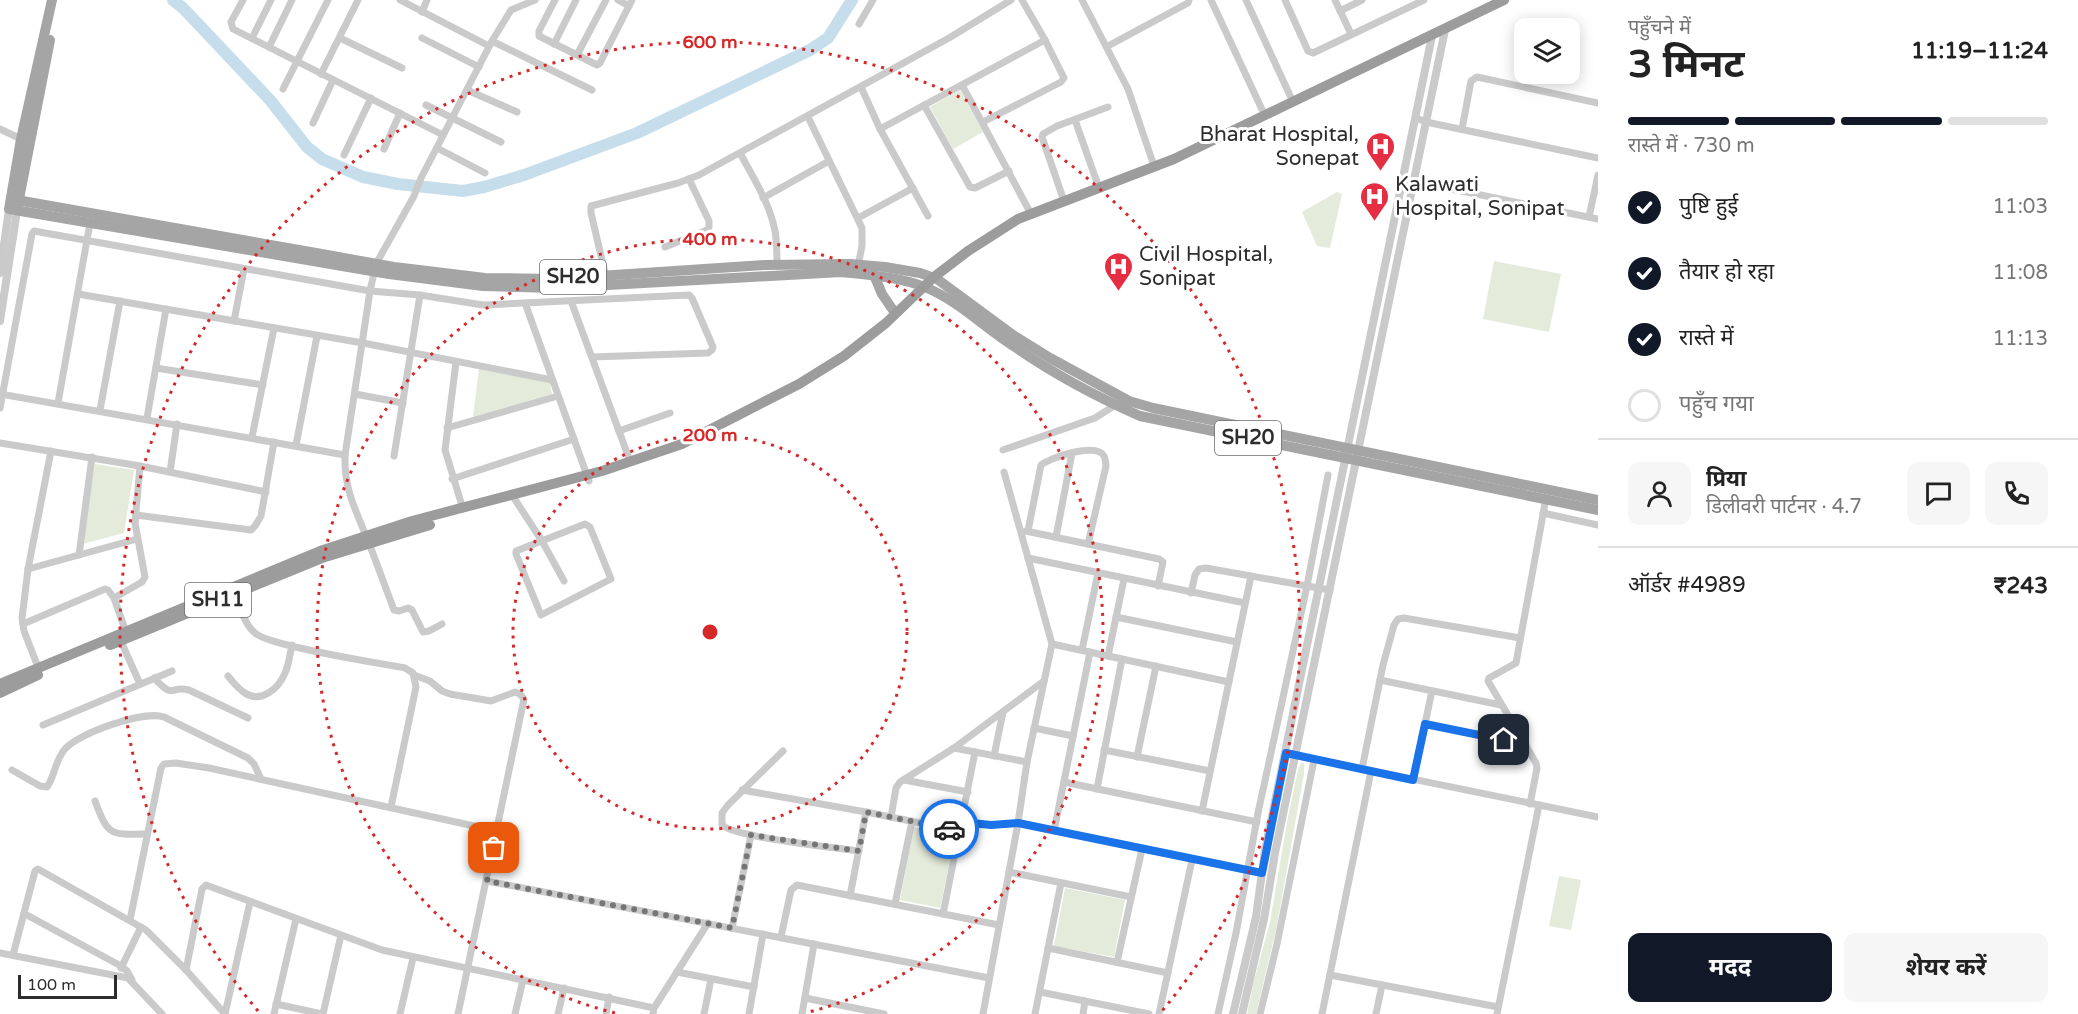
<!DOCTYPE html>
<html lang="hi">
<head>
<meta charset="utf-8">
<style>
  :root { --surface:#fff; --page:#f6f6f6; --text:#222; --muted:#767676; --line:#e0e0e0; --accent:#111827 }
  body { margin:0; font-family:"Varela Round","Noto Sans Devanagari",sans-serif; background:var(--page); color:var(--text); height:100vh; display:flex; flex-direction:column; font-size:22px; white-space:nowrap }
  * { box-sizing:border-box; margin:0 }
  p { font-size:20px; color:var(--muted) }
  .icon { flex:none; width:33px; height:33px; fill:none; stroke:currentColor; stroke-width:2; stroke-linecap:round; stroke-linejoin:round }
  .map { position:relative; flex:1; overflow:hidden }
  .details { display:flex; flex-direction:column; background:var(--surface); width:480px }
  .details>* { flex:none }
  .controls { position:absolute; left:1514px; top:18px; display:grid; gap:12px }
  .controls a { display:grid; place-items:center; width:66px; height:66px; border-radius:12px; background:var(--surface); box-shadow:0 3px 15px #0003; font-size:30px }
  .scale { position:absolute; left:18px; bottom:15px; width:99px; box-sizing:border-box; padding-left:6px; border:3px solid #2d2d2d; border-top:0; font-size:16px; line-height:21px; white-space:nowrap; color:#2d2d2d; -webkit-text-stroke:4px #fff; paint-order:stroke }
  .pin { position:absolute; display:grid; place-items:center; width:51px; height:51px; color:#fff; margin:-26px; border-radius:12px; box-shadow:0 3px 9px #0006 }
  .courier { position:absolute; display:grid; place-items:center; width:60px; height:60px; margin:-30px; border:4px solid #1a73e8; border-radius:50%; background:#fff; color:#222; box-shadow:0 2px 8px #0007 }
  .head em { font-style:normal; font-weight:700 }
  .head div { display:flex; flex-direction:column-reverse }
  .head { display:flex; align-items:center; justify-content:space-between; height:102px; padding:0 30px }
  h1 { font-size:39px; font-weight:700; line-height:45px }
  .bar { display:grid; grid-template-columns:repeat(4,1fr); gap:9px 6px; align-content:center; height:72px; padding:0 30px }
  .bar i { height:8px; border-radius:4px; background:var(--line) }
  .bar .active { background:var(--accent) }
  .bar p { grid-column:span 4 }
  .line { display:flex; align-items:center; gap:15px; padding:0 30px; border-top:2px solid var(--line) }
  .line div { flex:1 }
  .round { display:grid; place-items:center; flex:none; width:63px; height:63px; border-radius:12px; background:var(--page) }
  ol { padding:0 30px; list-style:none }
  li { display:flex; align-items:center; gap:18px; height:66px }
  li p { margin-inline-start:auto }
  li .icon { padding:6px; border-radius:50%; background:var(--accent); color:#fff; stroke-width:4 }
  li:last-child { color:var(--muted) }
  li i { width:33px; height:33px; border:3px solid var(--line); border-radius:50% }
  .primary-button { display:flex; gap:12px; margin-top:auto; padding:12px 30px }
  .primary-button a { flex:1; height:69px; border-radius:12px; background:var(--accent); color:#fff; font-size:24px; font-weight:700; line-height:69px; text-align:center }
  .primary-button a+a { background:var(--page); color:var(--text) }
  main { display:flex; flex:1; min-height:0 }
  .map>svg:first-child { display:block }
  .park { fill:#e4ebda }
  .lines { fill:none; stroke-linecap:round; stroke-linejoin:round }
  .river { stroke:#c6deeb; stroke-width:12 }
  .minor { stroke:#cacaca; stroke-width:7 }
  .tertiary { stroke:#cacaca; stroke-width:8 }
  .primary { stroke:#a5a5a5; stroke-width:10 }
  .trunk { stroke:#9c9c9c; stroke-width:10 }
  .done { stroke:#767676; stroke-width:6; stroke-dasharray:0 10.8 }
  .route { stroke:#1a73e8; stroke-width:8 }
  .ring { fill:none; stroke:#d62828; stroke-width:3; stroke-dasharray:3 6 }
  .labels { text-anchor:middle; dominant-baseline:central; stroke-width:6; stroke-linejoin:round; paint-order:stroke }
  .shield { fill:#fff; stroke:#6c6c6c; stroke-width:1.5 }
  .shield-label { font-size:20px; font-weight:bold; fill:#2d2d2d }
  .poi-label { font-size:21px; fill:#2d2d2d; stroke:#fff; text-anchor:start }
  .centre { fill:#d62828; stroke:#fff; stroke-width:3 }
  .ring-label { font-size:18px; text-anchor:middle; font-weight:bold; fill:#d62828; stroke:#fff; stroke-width:6; stroke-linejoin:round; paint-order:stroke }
</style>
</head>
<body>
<main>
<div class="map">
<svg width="1598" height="1014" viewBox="0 0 1598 1014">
  <rect width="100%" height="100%" fill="#fff"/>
  <g class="park">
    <polygon points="960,90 983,132 953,149 930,107"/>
    <polygon points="1337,192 1342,194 1330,248 1317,246 1302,212"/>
    <polygon points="1494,261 1561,274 1549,332 1483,319"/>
    <polygon points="479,369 550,383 552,394 473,417"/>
    <polygon points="95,464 134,470 124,533 82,544"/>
    <polygon points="1301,763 1304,763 1304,774 1276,930 1256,1014 1247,1014 1254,981 1270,922 1288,817 1298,770"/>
    <polygon points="914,827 955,835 940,908 900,900"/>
    <polygon points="1559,876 1581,880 1571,930 1549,926"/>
    <polygon points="1065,888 1125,900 1114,957 1054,946"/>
  </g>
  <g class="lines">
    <polyline class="river" points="173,0 183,8 270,100 307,147 322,159 363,177 398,184 463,191 484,187 524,175 637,133 810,50 828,38 852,0"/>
    <g class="minor">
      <polyline points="243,0 231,22 233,29 443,135"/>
      <polyline points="400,0 489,46"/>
      <polyline points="555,0 539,31 539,36 597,65 600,63 632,0"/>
      <polyline points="618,0 629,6"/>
      <polyline points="1082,0 1128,89 1154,166"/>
      <polyline points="1211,0 1265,116"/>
      <polyline points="1246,0 1293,102"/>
      <polyline points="1285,0 1308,51 1313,53 1424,0"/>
      <polyline points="1335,0 1351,34"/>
      <polyline points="1340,11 1362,0"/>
      <polyline points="422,12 427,0"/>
      <polyline points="859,24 873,0"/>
      <polyline points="252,38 271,0"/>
      <polyline points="340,38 402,68"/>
      <polyline points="422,38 479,67"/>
      <polyline points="492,41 592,90"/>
      <polyline points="554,44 576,0"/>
      <polyline points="1108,46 1188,3 1189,0"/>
      <polyline points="269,47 292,0"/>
      <polyline points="577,55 606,0"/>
      <polyline points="321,74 358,0"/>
      <polyline points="962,85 1031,214"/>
      <polyline points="861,87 880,129 928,216"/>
      <polyline points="283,89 328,0"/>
      <polyline points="467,90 517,112"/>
      <polyline points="426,105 501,142"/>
      <polyline points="924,105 970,187 975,188 1009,171"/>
      <polyline points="808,117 862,228 862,246 858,266"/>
      <polyline points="1416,118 1426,122 1598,158"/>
      <polyline points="1075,120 1099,188"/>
      <polyline points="983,122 1061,82 1064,78 1045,40 1022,0"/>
      <polyline points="313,123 333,80"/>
      <polyline points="0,129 21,139"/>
      <polyline points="880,129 1045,40"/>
      <polyline points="1462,129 1471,81 1477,77 1598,103"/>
      <polyline points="437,148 485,173"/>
      <polyline points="384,149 400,113"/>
      <path d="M740 153C753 177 770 204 775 231 777 242 777 254 777 265"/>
      <polyline points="344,155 371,98"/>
      <polyline points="1403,179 1598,219"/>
      <polyline points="763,198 829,161"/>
      <polyline points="1064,201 1042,137 1043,134 1057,126 1108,107"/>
      <polyline points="1589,217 1598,175"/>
      <polyline points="858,218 913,188"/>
      <polyline points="665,247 707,230 709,227 709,221 689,179"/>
      <polyline points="606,277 591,213 591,206 678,183 699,175 949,38 1011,0"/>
      <polyline points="78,294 363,343 552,380"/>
      <polyline points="571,301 630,461"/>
      <polyline points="525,303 589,481"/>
      <polyline points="234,321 244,269"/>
      <polyline points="456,362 445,450 463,509"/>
      <polyline points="156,368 263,385"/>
      <polyline points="0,394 345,455"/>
      <polyline points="355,394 403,403"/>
      <polyline points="58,403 90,223"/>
      <polyline points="0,408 32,234 34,231 370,291 420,295 483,305 689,295 692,298 713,347 712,350 708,353 592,357"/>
      <polyline points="100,410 120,301"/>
      <polyline points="147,418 166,309"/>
      <polyline points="447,428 558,396"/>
      <polyline points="619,431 670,413"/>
      <polyline points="252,437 274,328"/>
      <polyline points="0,443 140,466 266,492"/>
      <polyline points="296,445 317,336"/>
      <polyline points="1003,450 1095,418 1117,404"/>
      <polyline points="394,456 420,295"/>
      <polyline points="170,472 177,424"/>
      <polyline points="452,479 574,439"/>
      <polyline points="512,495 542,541 564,581"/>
      <polyline points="1543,513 1598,525"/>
      <polyline points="136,515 251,530 255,526 261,516 274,442"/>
      <polygon points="585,524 590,527 611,579 541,615 516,554 516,551"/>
      <polyline points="1026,531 1159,559 1163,562 1158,586"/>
      <path d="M1028 531 1041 465C1051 457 1097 442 1104 456 1105 457 1106 465 1106 466L1088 544"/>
      <path d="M366 536C354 506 344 488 345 455L370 291 376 264 414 196 421 178 492 41 511 10 535 0"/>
      <polyline points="1056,537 1072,453"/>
      <polyline points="369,543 394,610 399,611 408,608 412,610 423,632 429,631 442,624"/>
      <polyline points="79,555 92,457"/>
      <polyline points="1028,558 1245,603"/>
      <polyline points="28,569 137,539"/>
      <path d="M233 592C239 604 244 624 255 633 269 646 379 663 405 668L413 673 416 687 391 807"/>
      <polyline points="1191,593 1195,575 1199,569 1206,568 1330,590"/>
      <polyline points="114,598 142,582 145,577 135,523 140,466"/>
      <polyline points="1116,617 1237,642"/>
      <polyline points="23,624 105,589 108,590 114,598 127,635"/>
      <polyline points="119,637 140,684"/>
      <polyline points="1052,644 1229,682"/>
      <polyline points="1082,650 1098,573"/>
      <polyline points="1108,656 1124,579"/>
      <polyline points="38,667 24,631 22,618 28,569 51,451"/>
      <polyline points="414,675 430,681 442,691 450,694 491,701 515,692 520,694 524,699 458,1014"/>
      <path d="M228 676C233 682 238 689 245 693 261 704 279 688 285 673 289 664 290 654 292 645"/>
      <path d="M154 678C176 701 168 685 189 690L248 718"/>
      <polyline points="1380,680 1501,705"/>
      <polyline points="1425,724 1526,745"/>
      <polyline points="43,725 172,671"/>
      <polyline points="1034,728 1073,736"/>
      <polyline points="954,748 1027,762"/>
      <polyline points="1104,750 1210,771"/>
      <path d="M783 751 728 805 722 813V825C734 837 836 848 859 851"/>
      <polyline points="1285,753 1598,817"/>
      <polyline points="994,756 1003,712"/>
      <polyline points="1137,757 1156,666"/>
      <polyline points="1362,769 1383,665 1394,625 1398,619 1404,618 1520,638"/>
      <path d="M12 770 40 786 47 787C55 776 55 760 65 749 78 733 145 710 164 717L248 758 254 764 261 779"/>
      <polyline points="904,780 968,792"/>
      <polyline points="1413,780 1432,691"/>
      <polyline points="1064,782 1257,822"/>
      <polyline points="1097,789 1122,659"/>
      <polyline points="742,790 866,812 960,831"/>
      <path d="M95 801C108 836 110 835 147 834"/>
      <polyline points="1530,804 1537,768 1536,763 1488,681 1489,678 1516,663 1546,498"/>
      <polyline points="1202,811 1251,576"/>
      <polyline points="891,817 896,788 900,782 954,748 1044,681"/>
      <polyline points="962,822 991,825 1018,823 1262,873"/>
      <polyline points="1054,831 1090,652"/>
      <polyline points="1009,872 1131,897"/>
      <polyline points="487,881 989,978"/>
      <polyline points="850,896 866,812"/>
      <polyline points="895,904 912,821"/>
      <polyline points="25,914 121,966 127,971 132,980"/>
      <polyline points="943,914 975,752"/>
      <polyline points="130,920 161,768 164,764 176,763 209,768 497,831"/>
      <polyline points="732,928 751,835"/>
      <polyline points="781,937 791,890 797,885 999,925"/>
      <polyline points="1048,948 1168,973"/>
      <polyline points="0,953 128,978 162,1014"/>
      <polyline points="13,955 35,871 38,869 146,930 186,970 225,1014"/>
      <polyline points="1117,962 1142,849"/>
      <polyline points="121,968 141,927"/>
      <polyline points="186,970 202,889 206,885 382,950 654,1008"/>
      <polyline points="677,972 754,987"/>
      <polyline points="1330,975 1498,1007"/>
      <polyline points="1040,992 1149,1014"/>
      <polyline points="805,998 884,1014"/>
      <polyline points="276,1004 322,1014"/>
      <polyline points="225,1014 250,902"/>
      <polyline points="274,1014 296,919"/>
      <polyline points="323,1014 341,935"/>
      <polyline points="400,1014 413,958"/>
      <polyline points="515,1014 523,980"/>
      <polyline points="558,1014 564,988"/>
      <polyline points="606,1014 609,997"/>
      <polyline points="653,1014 654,1008 708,923"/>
      <polyline points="704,1014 711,979"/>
      <polyline points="749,1014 763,934"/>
      <polyline points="802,1014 814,944"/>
      <polyline points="983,1014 1018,823 1027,762 1052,644 1004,472"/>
      <polyline points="1035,1014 1061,883"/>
      <polyline points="1083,1014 1085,1001"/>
      <polyline points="1159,1014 1192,860"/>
      <polyline points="1218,1014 1236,933 1258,813 1307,586 1328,475"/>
      <polyline points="1260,1014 1277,944 1314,760"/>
      <polyline points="1322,1014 1371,771"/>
      <polyline points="1376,1014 1382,985"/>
      <polyline points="1497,1014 1539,805"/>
    </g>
    <g class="tertiary">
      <polyline points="0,273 9,209"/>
      <polyline points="0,321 17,211"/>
      <polyline points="1233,1014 1256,917 1265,850 1432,36"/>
      <polyline points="1242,1014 1264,919 1275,853 1445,30"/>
    </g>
    <g class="primary">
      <path d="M52 0 21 139 9 209 389 274 483 286 555 288 841 272C869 275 901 277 927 288 960 302 985 328 1015 347 1054 374 1097 397 1140 416L1598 510"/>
      <polyline points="11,199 316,253 394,267 485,278 554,279 765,265 850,264 885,267 920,273 937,279 1013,335 1050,358 1129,401 1153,408 1598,500"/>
      <polyline points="18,204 50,40"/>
      <polyline points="874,275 882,294 895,313"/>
    </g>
    <g class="trunk">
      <polyline points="110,645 322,558 430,525"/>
      <polyline points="0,684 320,551 412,521 602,471 682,444 799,384 844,356 886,323 934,277 968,251 1018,219 1174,159 1504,0"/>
      <polyline points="0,693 38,675"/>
    </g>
  </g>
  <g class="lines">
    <polyline class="done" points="494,848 487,881 732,928 751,835 859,851 866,812 949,829"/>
    <polyline class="route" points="949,829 960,831 962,822 991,825 1018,823 1262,873 1286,753 1413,780 1425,724 1504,740"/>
  </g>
  <g class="ring">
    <circle cx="710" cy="632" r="197"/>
    <path d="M615 1013A393 393 0 1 1 805 1013"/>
    <path d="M258 1011A590 590 0 1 1 1162 1011"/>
  </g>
  <defs>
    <symbol id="hospital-pin" viewBox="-11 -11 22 30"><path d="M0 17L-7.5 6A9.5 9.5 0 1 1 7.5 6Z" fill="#e52e42" stroke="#fff"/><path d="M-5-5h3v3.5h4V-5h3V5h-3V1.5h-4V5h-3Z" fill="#fff"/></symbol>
  </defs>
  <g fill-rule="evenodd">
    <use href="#hospital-pin" x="1364" y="130" width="33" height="45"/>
    <use href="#hospital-pin" x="1358" y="180" width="33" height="45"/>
    <use href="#hospital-pin" x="1102" y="250" width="33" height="45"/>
  </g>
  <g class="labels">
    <g class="shield">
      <rect x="540" y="260" width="66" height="34" rx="4.5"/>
      <rect x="1215" y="421" width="66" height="34" rx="4.5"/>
      <rect x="185" y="583" width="66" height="34" rx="4.5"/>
    </g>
    <g class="shield-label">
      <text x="573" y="277">SH20</text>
      <text x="1248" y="438">SH20</text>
      <text x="218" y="600">SH11</text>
    </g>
    <g class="poi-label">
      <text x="1359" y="134" text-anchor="end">Bharat Hospital,<tspan x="1359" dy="24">Sonepat</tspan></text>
      <text x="1395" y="184">Kalawati<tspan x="1395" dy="24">Hospital, Sonipat</tspan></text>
      <text x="1139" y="254">Civil Hospital,<tspan x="1139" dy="24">Sonipat</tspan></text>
    </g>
  </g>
  <circle cx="710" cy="632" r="9" class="centre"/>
  <g class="ring-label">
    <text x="710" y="48">600 m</text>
    <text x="710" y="245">400 m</text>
    <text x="710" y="441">200 m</text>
  </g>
</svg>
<div class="controls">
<a><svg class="icon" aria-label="layers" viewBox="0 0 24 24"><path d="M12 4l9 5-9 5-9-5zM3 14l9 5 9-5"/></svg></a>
</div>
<div class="scale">100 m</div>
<div class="pin" style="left:494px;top:848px;background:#ea580c"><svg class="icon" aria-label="bag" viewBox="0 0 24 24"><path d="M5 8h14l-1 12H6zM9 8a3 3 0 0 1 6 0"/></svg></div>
<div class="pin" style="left:1504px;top:740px;background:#1f2937"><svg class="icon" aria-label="home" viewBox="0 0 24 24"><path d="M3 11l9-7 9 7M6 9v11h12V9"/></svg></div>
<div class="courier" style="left:949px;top:829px"><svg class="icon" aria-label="car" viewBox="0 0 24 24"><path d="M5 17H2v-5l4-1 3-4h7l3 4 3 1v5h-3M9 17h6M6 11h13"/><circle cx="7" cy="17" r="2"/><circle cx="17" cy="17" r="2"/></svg></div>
</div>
<section class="details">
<div class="head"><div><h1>3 मिनट</h1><p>पहुँचने में</p></div><em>11:19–11:24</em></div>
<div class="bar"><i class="active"></i><i class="active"></i><i class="active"></i><i></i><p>रास्ते में · 730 m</p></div>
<ol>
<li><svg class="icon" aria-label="check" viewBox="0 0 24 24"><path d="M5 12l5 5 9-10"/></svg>पुष्टि हुई<p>11:03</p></li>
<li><svg class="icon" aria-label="check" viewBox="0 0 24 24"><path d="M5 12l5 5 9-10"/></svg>तैयार हो रहा<p>11:08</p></li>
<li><svg class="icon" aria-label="check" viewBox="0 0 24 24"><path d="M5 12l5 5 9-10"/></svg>रास्ते में<p>11:13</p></li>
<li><i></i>पहुँच गया</li>
</ol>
<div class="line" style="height:108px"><a class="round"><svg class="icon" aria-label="person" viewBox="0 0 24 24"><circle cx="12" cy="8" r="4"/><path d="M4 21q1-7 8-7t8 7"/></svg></a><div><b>प्रिया</b><p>डिलीवरी पार्टनर · 4.7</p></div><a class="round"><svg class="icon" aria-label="chat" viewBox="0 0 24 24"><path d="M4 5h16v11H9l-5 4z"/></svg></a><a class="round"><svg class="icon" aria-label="phone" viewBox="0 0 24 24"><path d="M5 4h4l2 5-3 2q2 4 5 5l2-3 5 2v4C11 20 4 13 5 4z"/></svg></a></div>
<div class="line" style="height:78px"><div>ऑर्डर #4989</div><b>₹243</b></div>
<div class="primary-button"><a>मदद</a><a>शेयर करें</a></div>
</section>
</main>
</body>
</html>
